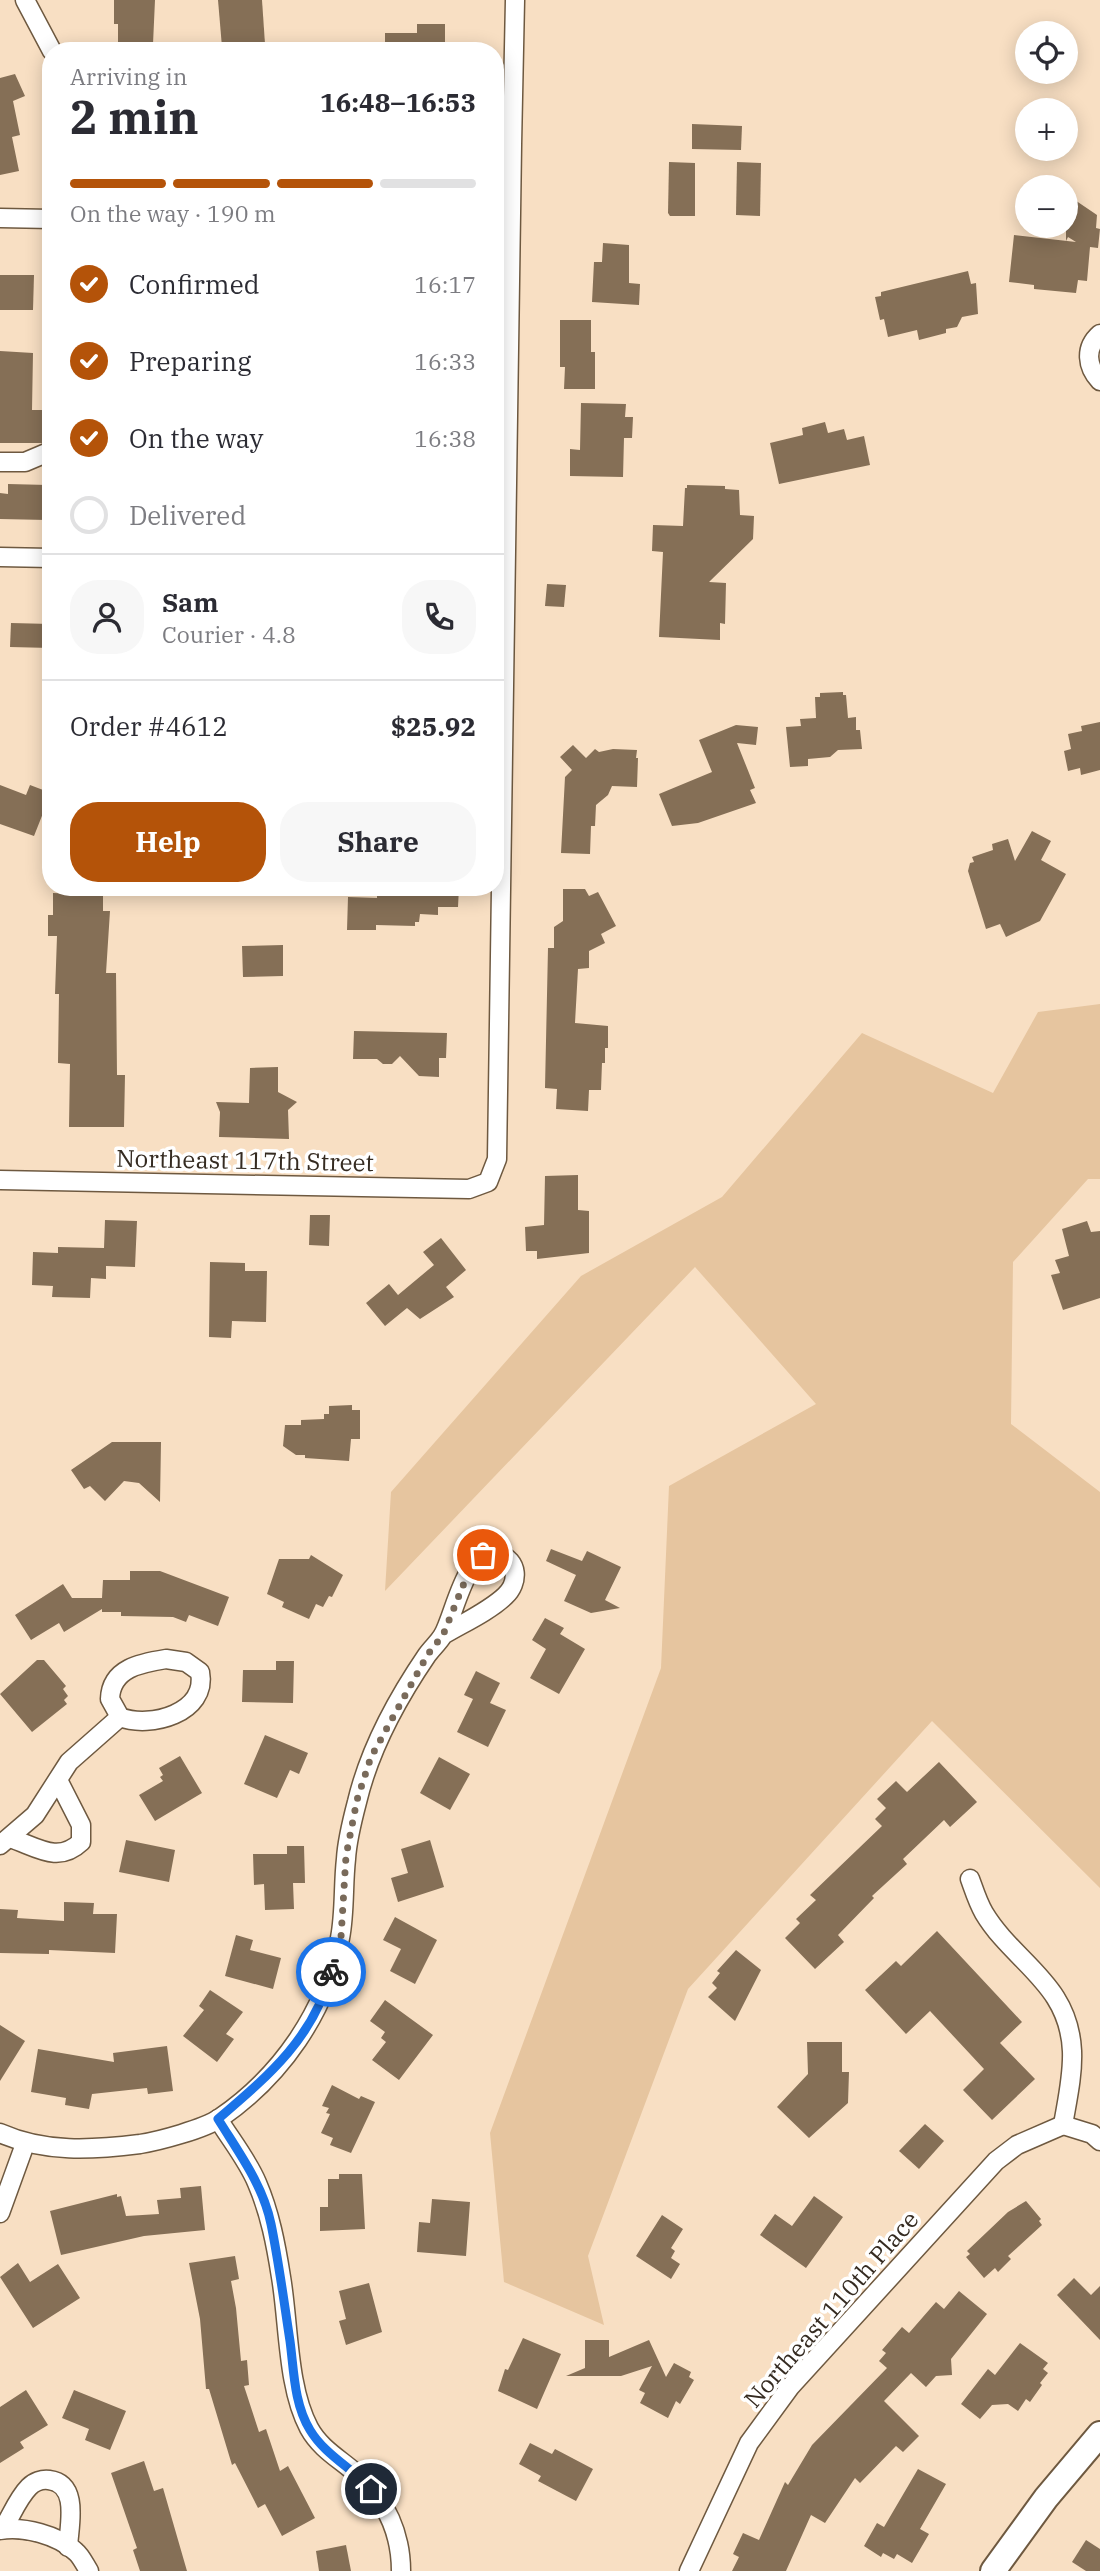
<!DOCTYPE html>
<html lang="en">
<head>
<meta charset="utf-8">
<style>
  :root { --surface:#fff; --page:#f7f7f7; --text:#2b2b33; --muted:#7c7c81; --line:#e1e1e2; --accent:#b45309 }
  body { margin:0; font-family:"IBM Plex Serif",serif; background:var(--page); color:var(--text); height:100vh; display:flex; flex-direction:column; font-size:26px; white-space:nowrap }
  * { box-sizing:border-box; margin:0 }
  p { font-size:23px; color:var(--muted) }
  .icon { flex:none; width:38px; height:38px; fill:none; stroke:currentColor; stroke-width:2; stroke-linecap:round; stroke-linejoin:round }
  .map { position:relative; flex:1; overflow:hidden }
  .details { position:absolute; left:42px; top:42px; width:462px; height:854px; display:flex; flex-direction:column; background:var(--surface); border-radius:28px; box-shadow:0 4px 18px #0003 }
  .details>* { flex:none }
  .controls { position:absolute; left:1015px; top:21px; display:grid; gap:14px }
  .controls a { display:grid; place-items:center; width:63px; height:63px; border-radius:50%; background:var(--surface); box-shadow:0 4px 18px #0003; font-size:35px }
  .pin { position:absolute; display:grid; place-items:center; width:60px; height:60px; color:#fff; margin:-30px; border:4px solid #fff; border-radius:50%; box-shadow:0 2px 7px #0007 }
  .courier { position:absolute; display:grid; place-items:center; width:70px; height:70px; margin:-35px; border:5px solid #1a73e8; border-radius:50%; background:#fff; color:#222; box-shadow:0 2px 9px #0007 }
  .summary em { font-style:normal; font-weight:700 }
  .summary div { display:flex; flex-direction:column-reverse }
  .summary { display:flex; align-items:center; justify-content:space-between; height:119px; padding:0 28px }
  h1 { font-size:46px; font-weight:700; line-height:52px }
  .bar { display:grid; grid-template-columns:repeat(4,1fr); gap:10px 7px; align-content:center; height:84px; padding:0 28px }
  .bar i { height:9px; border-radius:5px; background:var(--line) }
  .bar .on { background:var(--accent) }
  .bar p { grid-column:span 4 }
  .line { display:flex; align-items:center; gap:18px; padding:0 28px; border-top:2px solid var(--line) }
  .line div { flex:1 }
  .round { display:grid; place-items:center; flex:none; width:74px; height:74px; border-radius:28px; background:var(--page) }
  ol { padding:0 28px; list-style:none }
  li { display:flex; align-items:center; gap:21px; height:77px }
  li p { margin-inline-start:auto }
  li .icon { padding:7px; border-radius:50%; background:var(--accent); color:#fff; stroke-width:4 }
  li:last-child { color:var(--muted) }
  li i { width:38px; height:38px; border:4px solid var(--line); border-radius:50% }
  .action { display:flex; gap:14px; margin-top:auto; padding:14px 28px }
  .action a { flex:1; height:80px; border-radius:28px; background:var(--accent); color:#fff; font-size:28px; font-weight:700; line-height:80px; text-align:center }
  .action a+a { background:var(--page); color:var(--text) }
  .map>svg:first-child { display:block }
  .green { fill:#e6c59f }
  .building { fill:#856f56 }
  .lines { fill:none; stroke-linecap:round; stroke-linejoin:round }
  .minor-casing { stroke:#6e5940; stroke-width:21 }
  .secondary-casing { stroke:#6e5940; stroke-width:28 }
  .minor { stroke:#fff; stroke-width:18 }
  .secondary { stroke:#fff; stroke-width:24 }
  .done { stroke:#796a5a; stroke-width:7; stroke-dasharray:0 12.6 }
  .route { stroke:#1a73e8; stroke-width:9 }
  .labels { text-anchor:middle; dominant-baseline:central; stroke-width:7; stroke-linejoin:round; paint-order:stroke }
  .street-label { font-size:24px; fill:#352b21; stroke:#fff }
</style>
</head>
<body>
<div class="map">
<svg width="1100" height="2571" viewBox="0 0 1100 2571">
  <rect width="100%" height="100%" fill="#f8dfc3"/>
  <polygon class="green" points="1100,1004 1100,1179 1088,1179 1013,1262 1011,1424 1100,1492 1100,1888 932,1721 688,1989 588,2256 604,2325 504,2282 490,2133 661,1668 669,1486 816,1404 695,1267 385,1591 391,1492 581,1276 722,1197 862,1033 993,1093 1038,1012"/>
  <g class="building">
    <polygon points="114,0 155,0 153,44 118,43 118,24 114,24"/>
    <polygon points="218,0 262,0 265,44 222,47"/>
    <polygon points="417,24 445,24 445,51 385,51 385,33 417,33"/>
    <polygon points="15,74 25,96 13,101 20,135 12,137 19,171 0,175 0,78"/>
    <polygon points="692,124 742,126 741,150 692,149"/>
    <polygon points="669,162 695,163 695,216 670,216 668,213"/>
    <polygon points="737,162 761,163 760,216 736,215"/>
    <polygon points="1066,194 1097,215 1096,228 1100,229 1098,248 1090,247 1087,281 1078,280 1076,293 1034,289 1034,285 1009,282 1014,235 1076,242 1068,237 1066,241"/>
    <polygon points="603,243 629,245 629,283 640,284 639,305 592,302 594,262 602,262"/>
    <polygon points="968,271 971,284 976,283 978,314 962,317 957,327 946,329 946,333 919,340 917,330 888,337 884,319 880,320 875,297 881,296 881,292"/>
    <polygon points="0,275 34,275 33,310 0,310"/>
    <polygon points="560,320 591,320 591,352 595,352 595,389 564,389 565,367 560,367"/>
    <polygon points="0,351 33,353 32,410 43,410 42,443 0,443"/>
    <polygon points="581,403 626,404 625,417 633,417 632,438 624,438 623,477 570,476 570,449 580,450"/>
    <polygon points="825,422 828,433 844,429 847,440 864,436 870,465 779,484 770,443 803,435 802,428"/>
    <polygon points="8,484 48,485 47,520 0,519 0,493 8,494"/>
    <polygon points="687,485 725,486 725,489 739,490 740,515 754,516 753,539 709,582 726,583 725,624 720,623 720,640 659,637 663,552 652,551 653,525 683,526 685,488 687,488"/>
    <polygon points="547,584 566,585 564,607 545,606"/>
    <polygon points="11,623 51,624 51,648 10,647"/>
    <polygon points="843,692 843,695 846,695 848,718 856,717 856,730 860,730 862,749 838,750 830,757 808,759 808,766 790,767 786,727 801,726 800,719 816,718 815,697 820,697 820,693"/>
    <polygon points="1100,722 1100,770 1081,775 1080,768 1068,771 1064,751 1071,749 1068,734 1082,731 1081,726"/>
    <polygon points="736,725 758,727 756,745 737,743 755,788 750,790 756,803 698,823 672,826 659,794 712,772 699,740"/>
    <polygon points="573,745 586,758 595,749 599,752 613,749 637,750 636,758 638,758 637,787 612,786 608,795 596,805 595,826 591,826 590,854 561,853 565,777 572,770 560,757"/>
    <polygon points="0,785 26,795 30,785 51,793 34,836 0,824"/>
    <polygon points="1032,831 1051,841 1041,860 1066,874 1040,921 1006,937 1000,924 986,929 968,871 970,863 974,862 972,857 993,850 992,844 1008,839 1015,861"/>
    <polygon points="76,887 103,887 103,911 110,911 106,973 116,973 117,1075 125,1075 124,1127 69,1127 70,1064 58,1063 59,994 55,994 57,936 48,936 48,915 53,915 53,893 76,894"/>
    <polygon points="377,887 459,887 458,907 438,907 438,915 420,914 419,922 415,922 415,926 376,925 376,930 347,930 348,897 377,898"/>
    <polygon points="563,889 585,889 589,896 598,892 616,926 601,934 605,943 589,951 589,968 578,969 575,1023 608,1026 608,1048 605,1048 605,1063 602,1063 601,1090 589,1090 588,1111 556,1109 557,1089 545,1088 548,948 554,948 554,927 563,921"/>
    <polygon points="283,945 283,976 243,977 242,946"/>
    <polygon points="354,1031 447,1033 446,1058 439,1058 439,1077 419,1076 400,1056 392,1064 383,1064 377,1059 353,1059"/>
    <polygon points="278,1067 278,1092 297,1102 288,1110 289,1139 219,1137 220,1112 216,1102 249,1103 250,1068"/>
    <polygon points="578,1175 578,1210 589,1211 589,1253 537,1259 537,1251 526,1251 525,1227 544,1225 545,1176"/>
    <polygon points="310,1215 330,1215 329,1246 309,1245"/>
    <polygon points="105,1220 137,1221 135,1267 106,1266 106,1279 91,1278 90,1298 52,1297 53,1286 32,1285 33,1252 58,1253 58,1247 104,1248"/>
    <polygon points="1087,1221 1091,1232 1100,1231 1100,1298 1063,1310 1051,1275 1060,1273 1055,1260 1069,1256 1062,1229"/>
    <polygon points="441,1238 466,1270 446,1287 454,1297 420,1319 407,1308 385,1326 366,1303 389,1284 398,1295 434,1265 423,1252"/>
    <polygon points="210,1262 245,1263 245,1271 267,1271 266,1322 232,1321 231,1338 209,1337"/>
    <polygon points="352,1405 352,1410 360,1410 360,1439 351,1439 349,1461 305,1458 305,1455 296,1455 283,1446 285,1425 301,1425 301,1420 324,1419 324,1414 329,1414 329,1406"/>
    <polygon points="112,1442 161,1442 160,1502 139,1483 124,1481 105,1501 90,1486 84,1489 71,1470"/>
    <polygon points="551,1549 582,1561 587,1551 621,1567 605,1600 620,1608 591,1613 564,1601 576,1575 546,1561"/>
    <polygon points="311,1555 343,1575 332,1597 329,1596 323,1607 316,1604 309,1619 282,1607 284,1602 267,1594 279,1559 309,1559"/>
    <polygon points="130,1571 160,1571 229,1597 218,1626 189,1615 186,1622 173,1617 121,1616 121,1612 102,1612 102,1609 64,1632 59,1623 31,1640 15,1615 63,1584 72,1598 102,1598 103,1580 130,1580"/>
    <polygon points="545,1618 564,1628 560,1634 585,1649 559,1694 530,1678 546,1649 532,1640"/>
    <polygon points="37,1660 44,1660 66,1686 63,1689 68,1696 64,1700 67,1704 32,1732 0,1694"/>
    <polygon points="276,1661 294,1661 293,1703 242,1702 243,1670 276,1670"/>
    <polygon points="476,1671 500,1683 490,1703 506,1710 488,1747 457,1732 473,1699 464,1695"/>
    <polygon points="265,1735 308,1753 299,1774 290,1770 277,1798 244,1784"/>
    <polygon points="180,1756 202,1793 155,1821 139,1795 163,1781 160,1777 163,1775 159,1768"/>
    <polygon points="439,1757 470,1774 450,1810 420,1793"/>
    <polygon points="939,1762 977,1802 950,1827 944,1820 903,1859 907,1864 872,1896 874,1898 838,1935 844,1942 815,1969 785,1938 800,1923 796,1919 816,1900 810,1895 882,1826 875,1819 886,1808 877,1799 896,1781 907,1792"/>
    <polygon points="126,1840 175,1850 169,1882 119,1872"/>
    <polygon points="430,1840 444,1887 398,1902 391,1878 408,1873 401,1849"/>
    <polygon points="287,1846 304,1846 305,1883 293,1883 294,1909 265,1910 264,1884 254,1885 253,1854 287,1854"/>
    <polygon points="64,1902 94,1903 93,1914 117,1914 115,1953 49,1950 49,1954 0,1953 0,1909 18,1910 17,1918 64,1921"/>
    <polygon points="395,1917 437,1940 415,1984 390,1971 401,1949 383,1940"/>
    <polygon points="937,1931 1022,2022 1000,2043 1035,2079 992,2120 963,2090 984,2069 930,2011 906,2034 865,1990 896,1961 901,1966"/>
    <polygon points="236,1935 253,1940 250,1950 281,1958 273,1989 225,1976"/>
    <polygon points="736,1950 761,1970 735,2021 708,1997 717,1988 712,1983 720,1973 717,1971"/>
    <polygon points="210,1990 243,2012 226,2034 234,2039 217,2062 183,2036 204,2010 199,2006"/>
    <polygon points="385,2000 433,2035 399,2080 372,2060 386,2042 381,2038 385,2032 370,2021"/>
    <polygon points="0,2025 25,2041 0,2081"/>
    <polygon points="807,2042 842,2042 842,2072 849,2072 848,2103 809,2138 777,2107 808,2074"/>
    <polygon points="167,2046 173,2091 148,2094 147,2088 92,2094 89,2109 65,2105 66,2098 31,2092 38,2049 114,2062 113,2053"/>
    <polygon points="332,2085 359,2099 361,2096 375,2102 351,2153 330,2145 333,2138 321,2133 330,2114 326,2113 329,2108 322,2106"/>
    <polygon points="925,2124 944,2141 919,2169 899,2151"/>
    <polygon points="339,2174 362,2174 365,2229 320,2231 320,2207 328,2207 328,2179 339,2179"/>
    <polygon points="201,2186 205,2230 144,2236 61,2255 50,2211 117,2194 117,2197 121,2196 126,2216 159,2214 157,2200 181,2198 180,2188"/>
    <polygon points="814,2196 843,2217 806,2268 760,2235 775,2214 792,2226"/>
    <polygon points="432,2199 470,2202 466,2256 417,2252 419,2222 430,2223"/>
    <polygon points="1026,2201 1041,2219 1039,2221 1042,2225 1008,2256 1011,2259 998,2272 995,2268 984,2278 966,2257 970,2254 967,2251 1008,2212"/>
    <polygon points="662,2215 683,2229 671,2248 675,2251 671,2258 680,2264 671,2279 636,2256"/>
    <polygon points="235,2256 239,2279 231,2281 236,2308 241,2361 247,2360 249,2385 244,2386 259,2432 266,2429 280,2471 288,2466 315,2518 282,2536 265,2504 258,2508 235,2463 232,2465 209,2389 206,2389 200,2319 189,2263"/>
    <polygon points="18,2263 30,2282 58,2264 80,2298 33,2328 0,2277"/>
    <polygon points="1074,2278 1091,2295 1100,2286 1100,2340 1057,2295"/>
    <polygon points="369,2283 382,2332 346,2345 339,2321 346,2319 339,2291"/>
    <polygon points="959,2291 987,2314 951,2359 952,2375 936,2376 926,2387 911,2373 884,2401 919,2436 903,2452 896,2446 860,2483 855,2478 825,2523 811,2515 786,2571 732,2571 739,2557 733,2554 743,2533 759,2540 785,2482 788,2485 812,2445 887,2368 879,2361 886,2353 882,2350 902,2327 909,2333 936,2302 944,2309"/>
    <polygon points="523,2338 561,2354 537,2409 498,2391 505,2369 508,2370"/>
    <polygon points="585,2340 609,2340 609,2357 649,2340 666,2377 674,2363 691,2372 689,2377 694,2380 680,2404 676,2401 668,2418 640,2403 645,2393 639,2390 652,2366 621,2376 566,2376 585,2368"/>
    <polygon points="1020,2343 1048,2363 1043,2369 1048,2373 1040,2383 1042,2385 1030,2402 1026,2399 1018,2411 1008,2404 992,2405 980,2419 961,2404 988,2369 995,2375"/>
    <polygon points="26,2390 48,2425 20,2442 24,2448 0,2463 0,2407"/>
    <polygon points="74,2390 126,2411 110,2450 85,2440 89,2429 62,2418"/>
    <polygon points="530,2443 552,2454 555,2449 593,2469 576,2501 538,2481 541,2476 519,2464"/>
    <polygon points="144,2461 154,2491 163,2488 187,2571 140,2571 133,2550 137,2548 111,2473"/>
    <polygon points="918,2469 946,2484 920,2529 929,2534 912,2563 897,2554 894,2559 883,2553 881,2557 864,2546 877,2523 884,2527"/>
    <polygon points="1086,2540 1100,2549 1100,2571 1086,2571 1072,2562"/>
    <polygon points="346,2545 351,2571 319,2571 316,2551"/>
  </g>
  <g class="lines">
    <defs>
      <g id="minor">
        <polyline points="25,0 52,51"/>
        <polyline points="0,218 51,219"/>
        <path d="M1100 334C1084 348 1087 367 1100 381"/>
        <polyline points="0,462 25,462 51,451"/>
        <polyline points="0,557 51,558"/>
        <path d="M0 1180 469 1189 488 1182 497 1159C506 772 506 386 515 0"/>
        <path d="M166 1659 186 1662 200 1672C208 1713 150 1729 120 1717L110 1699C111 1668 141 1663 166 1659Z"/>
        <path d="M10 1838C37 1847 58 1864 81 1842V1825L58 1780"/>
        <polyline points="0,1845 35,1815 69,1762 120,1717"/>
        <path d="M970 1879C974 1890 978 1903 984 1913 1014 1963 1069 1983 1072 2051 1073 2076 1067 2101 1063 2125"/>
        <path d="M218 2119C231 2140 248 2161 257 2183 270 2213 276 2245 281 2277 289 2324 287 2387 309 2428 321 2450 342 2460 359 2476 386 2501 401 2534 401 2571"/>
        <polyline points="1063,2125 1092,2134 1100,2141"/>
        <path d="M0 2133C45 2153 92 2150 140 2144 159 2141 204 2129 220 2118 281 2076 326 2012 340 1938 345 1913 343 1885 346 1859 347 1841 352 1821 357 1802 369 1751 397 1699 427 1655 432 1648 439 1642 443 1635 455 1614 466 1546 498 1554 519 1560 519 1583 505 1596 488 1612 463 1623 443 1635"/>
        <polyline points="0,2213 25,2144"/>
        <path d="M3 2529C11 2516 18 2498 29 2487 34 2482 42 2479 49 2480 80 2484 69 2526 68 2547"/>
        <path d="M0 2530C24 2526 58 2535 76 2552 81 2556 85 2565 89 2571"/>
        <polyline points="689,2571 749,2443 790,2387 996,2161 1017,2145 1063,2125"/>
      </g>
      <polyline id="secondary" points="993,2571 1046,2498 1100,2434"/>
    </defs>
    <use href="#minor" class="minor-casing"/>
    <use href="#secondary" class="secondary-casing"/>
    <use href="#minor" class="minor"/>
    <use href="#secondary" class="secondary"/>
  </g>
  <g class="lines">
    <polyline class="done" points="331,1972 341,1937 346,1856 357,1800 371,1757 428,1654 443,1635 471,1566 483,1555"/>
    <path class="route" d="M331 1972C314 2038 267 2077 218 2119 239 2153 263 2185 271 2224 279 2263 284 2302 290 2341 294 2371 294 2404 310 2430 325 2455 352 2468 371 2489"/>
  </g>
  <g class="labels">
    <g class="street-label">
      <text transform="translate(245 1160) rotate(1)">Northeast 117th Street</text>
      <text transform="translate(831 2309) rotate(-49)">Northeast 110th Place</text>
    </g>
  </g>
</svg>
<div class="controls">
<a><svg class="icon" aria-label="locate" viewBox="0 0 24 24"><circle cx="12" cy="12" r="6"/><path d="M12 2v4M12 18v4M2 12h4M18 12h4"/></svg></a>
<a>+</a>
<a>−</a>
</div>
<div class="pin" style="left:483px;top:1555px;background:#ea580c"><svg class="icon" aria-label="bag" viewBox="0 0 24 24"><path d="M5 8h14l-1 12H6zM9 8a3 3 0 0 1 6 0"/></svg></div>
<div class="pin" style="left:371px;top:2489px;background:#1f2937"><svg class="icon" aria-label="home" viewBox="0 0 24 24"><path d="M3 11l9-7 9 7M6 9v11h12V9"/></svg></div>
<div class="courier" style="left:331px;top:1972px"><svg class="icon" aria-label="bike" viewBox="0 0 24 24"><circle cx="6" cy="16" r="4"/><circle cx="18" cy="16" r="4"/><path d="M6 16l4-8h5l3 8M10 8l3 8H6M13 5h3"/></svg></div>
<section class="details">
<div class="summary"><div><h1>2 min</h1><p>Arriving in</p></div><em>16:48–16:53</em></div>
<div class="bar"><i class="on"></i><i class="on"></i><i class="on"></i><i></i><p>On the way · 190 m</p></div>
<ol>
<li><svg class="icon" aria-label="check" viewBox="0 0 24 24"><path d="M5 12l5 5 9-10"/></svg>Confirmed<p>16:17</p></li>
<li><svg class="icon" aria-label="check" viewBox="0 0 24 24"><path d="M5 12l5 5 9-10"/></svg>Preparing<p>16:33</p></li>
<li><svg class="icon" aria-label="check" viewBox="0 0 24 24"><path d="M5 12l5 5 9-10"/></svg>On the way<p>16:38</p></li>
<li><i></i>Delivered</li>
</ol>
<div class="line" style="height:126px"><a class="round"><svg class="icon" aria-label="person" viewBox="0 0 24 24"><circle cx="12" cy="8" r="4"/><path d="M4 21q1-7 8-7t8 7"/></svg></a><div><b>Sam</b><p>Courier · 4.8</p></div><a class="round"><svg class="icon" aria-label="phone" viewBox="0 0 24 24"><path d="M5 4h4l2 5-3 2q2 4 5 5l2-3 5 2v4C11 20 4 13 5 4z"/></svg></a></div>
<div class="line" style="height:91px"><div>Order #4612</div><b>$25.92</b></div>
<div class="action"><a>Help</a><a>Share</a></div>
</section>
</div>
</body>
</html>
